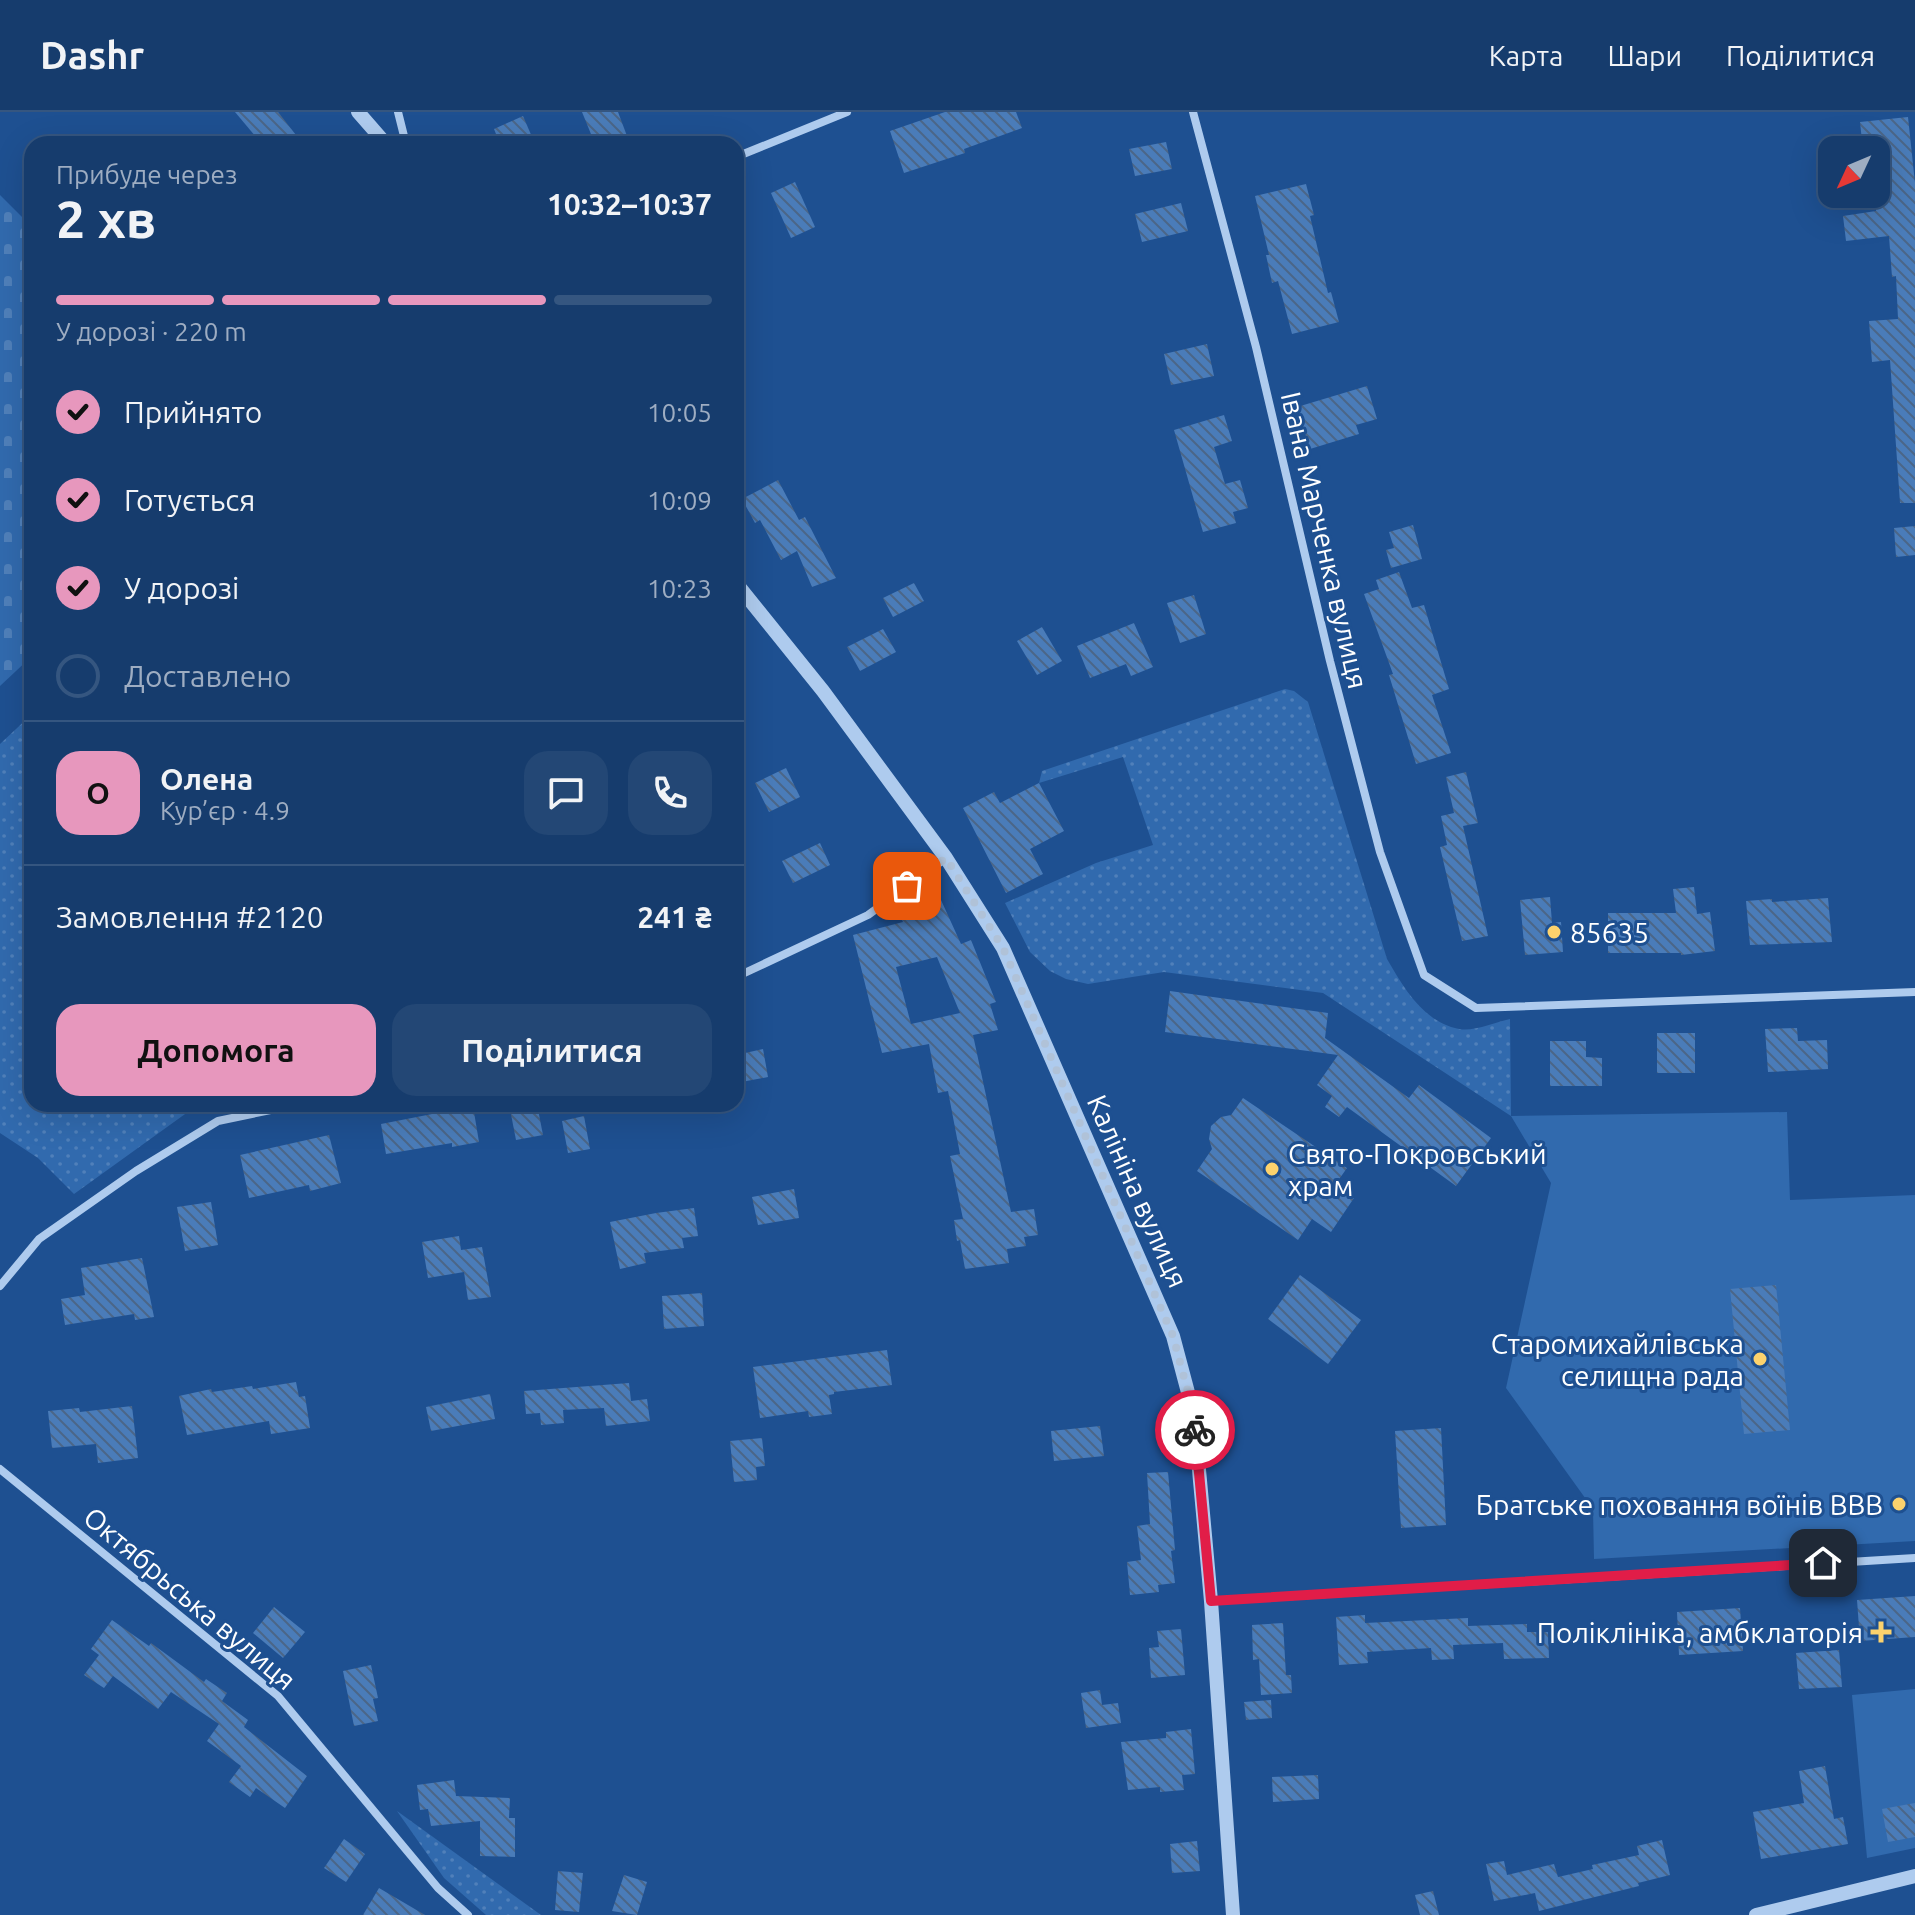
<!DOCTYPE html>
<html lang="uk">
<head>
<meta charset="utf-8">
<style>
  :root { --surface:#163c6d; --page:#234775; --text:#f1f3f6; --muted:#9eadc2; --line:#355680; --accent:#e797bd }
  body { margin:0; font-family:Ubuntu,sans-serif; background:var(--page); color:var(--text); height:100vh; display:flex; flex-direction:column; font-size:30px; white-space:nowrap }
  * { box-sizing:border-box; margin:0 }
  p { font-size:26px; color:var(--muted) }
  .icon { flex:none; width:44px; height:44px; fill:none; stroke:currentColor; stroke-width:2; stroke-linecap:round; stroke-linejoin:round }
  .map { position:relative; flex:1; overflow:hidden }
  .drawer { position:absolute; left:24px; top:24px; width:720px; height:976px; display:flex; flex-direction:column; background:var(--surface); border-radius:24px; box-shadow:0 8px 32px #0002,0 0 0 2px var(--line) }
  .drawer>* { flex:none }
  .needle { width:52px; rotate:226deg }
  .buttons { position:absolute; left:1818px; top:24px; display:grid; gap:16px }
  .buttons a { display:grid; place-items:center; width:72px; height:72px; border-radius:16px; background:var(--surface); box-shadow:0 8px 32px #0002,0 0 0 2px var(--line); font-size:40px }
  .pin { position:absolute; display:grid; place-items:center; width:68px; height:68px; color:#fff; margin:-34px; border-radius:16px; box-shadow:0 4px 12px #0006 }
  .courier { position:absolute; display:grid; place-items:center; width:80px; height:80px; margin:-40px; border:6px solid #e11d48; border-radius:50%; background:#fff; color:#222; box-shadow:0 2px 10px #0007 }
  .headline em { font-style:normal; font-weight:700 }
  .headline div { display:flex; flex-direction:column-reverse }
  .headline { display:flex; align-items:center; justify-content:space-between; height:136px; padding:0 32px }
  h1 { font-size:52px; font-weight:700; line-height:60px }
  .bar { display:grid; grid-template-columns:repeat(4,1fr); gap:12px 8px; align-content:center; height:96px; padding:0 32px }
  .bar i { height:10px; border-radius:6px; background:var(--line) }
  .bar .on { background:var(--accent) }
  .bar p { grid-column:span 4 }
  .line { display:flex; align-items:center; gap:20px; padding:0 32px; border-top:2px solid var(--line) }
  .line div { flex:1 }
  .round { display:grid; place-items:center; flex:none; width:84px; height:84px; border-radius:24px; background:var(--page) }
  ol { padding:0 32px; list-style:none }
  li { display:flex; align-items:center; gap:24px; height:88px }
  li p { margin-inline-start:auto }
  li .icon { padding:8px; border-radius:50%; background:var(--accent); color:#111; stroke-width:4 }
  li:last-child { color:var(--muted) }
  li i { width:44px; height:44px; border:4px solid var(--line); border-radius:50% }
  .action { display:flex; gap:16px; margin-top:auto; padding:16px 32px }
  .action a { flex:1; height:92px; border-radius:24px; background:var(--accent); color:#111; font-size:32px; font-weight:700; line-height:92px; text-align:center }
  .action a+a { background:var(--page); color:var(--text) }
  header { display:flex; align-items:center; gap:48px; box-sizing:border-box; height:112px; padding:0 40px; background:var(--surface); border-bottom:2px solid var(--line) }
  header strong { font-size:38px }
  nav { display:flex; gap:44px; margin-inline-start:auto; font-size:28px }
  .map>svg:first-child { display:block }
  .grass { fill:url(#grass-dots) }
  .cemetery { fill:url(#cemetery-stones) }
  .park { fill:#316aae }
  .building { fill:url(#building-back-hatch); fill-rule:evenodd }
  .lines { fill:none; stroke-linecap:round; stroke-linejoin:round }
  .minor { stroke:#aecbee; stroke-width:8 }
  .tertiary { stroke:#aecbee; stroke-width:14 }
  .done { stroke:#b0c2d8; stroke-width:8; stroke-dasharray:0 14.4 }
  .route { stroke:#e11d48; stroke-width:10 }
  .poi-dot { fill:#fcd26d; stroke:#1e5091; stroke-width:3 }
  .labels { text-anchor:middle; dominant-baseline:central; stroke-width:6; stroke-linejoin:round; paint-order:stroke }
  .street-label { font-size:28px; fill:#fff; stroke:#1e5091 }
  .poi-label { font-size:28px; fill:#fff; stroke:#1e5091; text-anchor:end }
</style>
</head>
<body>
<header>
<strong>Dashr</strong>
<nav><a>Карта</a><a>Шари</a><a>Поділитися</a></nav>
</header>
<div class="map">
<svg width="1915" height="1803" viewBox="0 0 1915 1803">
  <defs>
    <pattern id="grass-dots" width="8" height="8" patternUnits="userSpaceOnUse" patternTransform="scale(2)"><rect width="8" height="8" fill="#316aae"/><path d="M2 2h.1M6 6h.1" fill="none" stroke="#5080ba" stroke-width="1.8" stroke-linecap="round"/></pattern>
    <pattern id="cemetery-stones" width="16" height="16" patternUnits="userSpaceOnUse" patternTransform="scale(2)"><rect width="16" height="16" fill="#316aae"/><path d="M2 7V4a2 2 0 0 1 4 0v3zM10 15v-3a2 2 0 0 1 4 0v3z" fill="#5080ba"/></pattern>
    <pattern id="building-back-hatch" width="6" height="6" patternUnits="userSpaceOnUse" patternTransform="scale(2)"><rect width="6" height="6" fill="#4a7cb9"/><path d="M-1 5l2 2M0 0l6 6M5-1l2 2" fill="none" stroke="#4b6688"/></pattern>
  </defs>
  <rect width="100%" height="100%" fill="#1e5091"/>
  <g class="grass">
    <path d="M1285 577 1294 579 1308 590 1387 847C1404 876 1423 910 1459 917 1473 920 1496 910 1510 907L1511 1004 1323 881 1164 860 1088 872 1066 867 1050 859 1030 840 1005 791 1096 751 1153 733 1123 645 1039 671 1042 659Z"/>
    <polygon points="32,602 32,992 199,992 74,1082 38,1046 0,1021 0,632"/>
    <polygon points="397,1699 541,1803 486,1803 444,1766"/>
  </g>
  <polygon class="cemetery" points="0,83 32,115 32,544 0,574"/>
  <g class="park">
    <polygon points="1787,1000 1790,1088 1915,1083 1915,1429 1594,1447 1593,1397 1506,1276 1551,1071 1511,1004"/>
    <polygon points="1915,1577 1915,1736 1867,1746 1852,1583"/>
  </g>
  <g class="building">
    <polygon points="235,0 278,0 303,32 262,32"/>
    <polygon points="582,0 618,0 630,32 595,32"/>
    <polygon points="945,0 1016,0 1022,16 964,37 965,41 904,61 890,19"/>
    <polygon points="523,4 535,32 500,32 494,17"/>
    <polygon points="1908,5 1915,71 1915,391 1900,391 1890,248 1872,250 1869,209 1898,207 1896,164 1892,165 1889,124 1846,129 1843,104 1876,99 1876,38 1863,38 1860,10"/>
    <polygon points="1166,30 1172,57 1135,64 1129,37"/>
    <polygon points="795,70 815,115 791,126 771,81"/>
    <polygon points="1306,72 1314,103 1310,104 1328,181 1331,180 1339,210 1292,222 1278,169 1272,171 1266,143 1269,143 1255,84"/>
    <polygon points="1181,91 1188,119 1142,130 1135,102"/>
    <polygon points="1207,232 1214,264 1171,273 1164,242"/>
    <polygon points="1367,274 1377,307 1356,313 1359,322 1310,337 1297,295"/>
    <polygon points="1224,303 1232,329 1214,335 1225,372 1240,368 1248,396 1233,400 1236,411 1203,420 1174,318"/>
    <polygon points="778,368 799,408 805,405 836,466 812,475 797,439 781,448 760,408 755,411 742,387"/>
    <polygon points="1413,413 1422,447 1391,456 1386,438 1394,436 1389,420"/>
    <polygon points="1915,414 1915,443 1896,445 1894,416"/>
    <polygon points="1399,460 1412,496 1424,493 1449,577 1432,583 1451,641 1416,652 1389,563 1393,562 1364,482 1379,477 1376,468"/>
    <polygon points="914,471 924,489 893,505 883,486"/>
    <polygon points="1194,483 1206,522 1180,531 1167,491"/>
    <polygon points="1134,511 1153,555 1131,564 1126,552 1090,566 1077,534"/>
    <polygon points="1042,515 1062,549 1037,563 1017,529"/>
    <polygon points="883,517 896,540 860,559 847,535"/>
    <polygon points="786,656 800,685 769,700 755,671"/>
    <polygon points="1466,660 1478,711 1463,714 1488,824 1462,829 1440,735 1447,733 1441,704 1454,701 1446,665"/>
    <polygon points="1039,671 1064,719 1030,737 1043,762 1006,781 963,696 994,680 1000,691"/>
    <polygon points="820,731 830,753 793,771 782,749"/>
    <polygon points="1694,775 1697,802 1710,800 1715,839 1681,843 1681,841 1608,841 1608,801 1676,801 1673,777"/>
    <path d="M936 777 961 832 971 828 996 890 990 892 998 918 973 923 1011 1100 1034 1097 1038 1123 1024 1125 1026 1134 1007 1137 1009 1151 965 1157 960 1128 957 1129 954 1108 963 1107 950 1044 960 1042 948 979 938 981 929 932 882 941 853 823 903 810 896 795ZM937 845 960 901 911 912 896 855Z"/>
    <polygon points="1550,785 1552,811 1561,810 1563,840 1525,843 1520,788"/>
    <polygon points="1828,786 1832,830 1750,833 1746,789 1772,787 1772,790"/>
    <polygon points="1170,879 1328,901 1325,926 1409,986 1419,973 1491,1026 1456,1074 1347,995 1339,1005 1325,995 1332,984 1317,973 1338,943 1165,920"/>
    <polygon points="1797,916 1798,929 1827,928 1828,957 1768,960 1765,917"/>
    <rect x="1657" y="921" width="38" height="40"/>
    <polygon points="1550,929 1586,929 1586,945 1602,946 1602,974 1550,974"/>
    <polygon points="763,937 768,965 736,971 736,943"/>
    <polygon points="1243,986 1347,1056 1335,1073 1354,1086 1331,1120 1312,1107 1298,1128 1197,1059 1212,1037 1209,1027 1211,1014 1221,1005 1231,1003"/>
    <polygon points="509,992 537,992 543,1023 516,1028"/>
    <polygon points="473,994 479,1030 452,1035 452,1031 386,1042 381,1012"/>
    <polygon points="584,1004 590,1037 568,1041 562,1009"/>
    <polygon points="329,1023 341,1071 310,1079 309,1073 249,1086 240,1043"/>
    <polygon points="794,1077 799,1106 758,1113 752,1085"/>
    <polygon points="211,1090 218,1133 185,1139 177,1095"/>
    <polygon points="694,1096 698,1124 682,1126 684,1136 644,1141 646,1151 620,1157 610,1110 656,1101"/>
    <polygon points="459,1124 461,1138 482,1135 491,1185 468,1188 464,1160 428,1166 422,1130"/>
    <polygon points="142,1146 154,1205 135,1208 134,1202 65,1213 61,1187 85,1183 81,1156"/>
    <polygon points="1300,1163 1361,1208 1328,1252 1268,1207"/>
    <polygon points="1776,1173 1790,1318 1744,1322 1730,1177"/>
    <polygon points="702,1181 704,1214 664,1217 662,1184"/>
    <polygon points="887,1238 892,1273 834,1280 834,1282 829,1283 832,1302 809,1305 808,1299 760,1306 753,1255"/>
    <polygon points="296,1270 299,1285 305,1284 310,1316 271,1322 269,1309 187,1323 179,1284 211,1277 212,1280 252,1274 253,1277"/>
    <polygon points="629,1271 631,1289 647,1287 650,1309 606,1314 604,1296 563,1298 564,1311 541,1313 540,1301 526,1302 524,1279"/>
    <polygon points="490,1282 495,1307 431,1319 426,1295"/>
    <polygon points="132,1294 138,1346 98,1351 96,1332 52,1336 48,1299 79,1296 80,1300"/>
    <polygon points="1100,1314 1104,1344 1054,1349 1051,1319"/>
    <polygon points="1441,1316 1446,1413 1401,1416 1395,1319"/>
    <polygon points="762,1326 765,1354 756,1355 757,1368 734,1370 730,1329"/>
    <polygon points="1168,1360 1175,1438 1171,1439 1175,1471 1158,1473 1159,1480 1130,1483 1127,1450 1141,1448 1137,1414 1150,1412 1147,1361"/>
    <polygon points="1915,1484 1915,1525 1860,1529 1857,1488"/>
    <polygon points="274,1495 305,1520 283,1546 253,1521"/>
    <polygon points="1740,1496 1743,1539 1679,1543 1677,1500"/>
    <polygon points="1365,1503 1365,1511 1468,1506 1468,1514 1527,1512 1527,1520 1548,1520 1549,1546 1504,1547 1503,1531 1453,1533 1454,1547 1432,1548 1431,1536 1367,1540 1368,1551 1339,1553 1336,1505"/>
    <polygon points="112,1508 149,1534 151,1531 204,1570 206,1567 227,1581 222,1589 248,1608 244,1615 307,1664 285,1696 256,1676 250,1685 229,1670 241,1654 207,1629 219,1612 171,1580 158,1597 113,1564 104,1576 84,1563 99,1543 91,1537"/>
    <polygon points="1283,1511 1286,1563 1291,1563 1292,1581 1261,1583 1259,1547 1253,1548 1252,1513"/>
    <polygon points="1181,1517 1185,1563 1151,1566 1149,1536 1159,1535 1157,1519"/>
    <polygon points="1839,1538 1842,1575 1799,1577 1796,1541"/>
    <polygon points="371,1553 378,1586 373,1587 378,1609 354,1614 343,1559"/>
    <polygon points="1100,1578 1102,1593 1118,1591 1121,1611 1086,1616 1081,1581"/>
    <polygon points="1271,1588 1272,1606 1246,1608 1244,1590"/>
    <polygon points="1191,1617 1195,1662 1182,1663 1184,1678 1160,1680 1160,1675 1128,1678 1121,1630 1166,1626 1166,1620"/>
    <polygon points="1825,1654 1834,1707 1843,1705 1848,1732 1761,1747 1753,1700 1804,1691 1799,1659"/>
    <polygon points="1318,1663 1319,1687 1273,1690 1272,1665"/>
    <polygon points="454,1668 456,1684 510,1686 509,1706 515,1706 515,1745 480,1744 480,1709 431,1714 428,1697 420,1698 417,1673"/>
    <polygon points="1915,1691 1915,1725 1888,1730 1882,1697"/>
    <polygon points="344,1727 365,1742 346,1770 324,1756"/>
    <polygon points="1662,1728 1670,1763 1638,1771 1639,1774 1539,1799 1535,1781 1494,1789 1486,1752 1504,1749 1507,1763 1554,1752 1558,1765 1593,1757 1592,1753 1639,1743 1637,1734"/>
    <polygon points="1197,1729 1200,1759 1172,1761 1170,1732"/>
    <polygon points="558,1759 583,1761 579,1800 555,1798"/>
    <polygon points="624,1763 647,1770 637,1803 612,1799"/>
    <polygon points="379,1776 425,1803 363,1803"/>
    <polygon points="1433,1779 1439,1803 1420,1803 1415,1783"/>
  </g>
  <g class="lines">
    <g class="minor">
      <polyline points="398,0 406,32"/>
      <polyline points="1193,0 1256,235 1330,549 1380,740 1424,863 1476,896 1915,880"/>
      <polyline points="736,45 847,0"/>
      <polyline points="736,865 868,803 946,746"/>
      <polyline points="0,1174 39,1127 136,1059 218,1009 300,992"/>
      <polyline points="0,1357 278,1584 438,1776 468,1803"/>
      <polyline points="1211,1489 1915,1446"/>
    </g>
    <g class="tertiary">
      <polyline points="358,0 386,32"/>
      <polyline points="736,471 823,579 946,746 1003,836 1173,1224 1194,1303 1211,1489 1233,1803"/>
      <polyline points="1756,1803 1915,1764"/>
    </g>
  </g>
  <g class="lines">
    <polyline class="done" points="907,774 946,746 1003,836 1173,1224 1194,1303 1195,1318"/>
    <polyline class="route" points="1195,1318 1211,1489 1823,1451"/>
  </g>
  <g class="poi-dot">
    <circle cx="1554" cy="820" r="8"/>
    <circle cx="1272" cy="1057" r="8"/>
    <circle cx="1760" cy="1247" r="8"/>
    <circle cx="1899" cy="1392" r="8"/>
    <path d="M1877 1508h8v8h8v8h-8v8h-8v-8h-8v-8h8z"/>
  </g>
  <g class="labels">
    <g class="street-label">
      <text transform="translate(1325 428) rotate(77)">Івана Марченка вулиця</text>
      <text transform="translate(1138 1079) rotate(66)">Калініна вулиця</text>
      <text transform="translate(190 1486) rotate(40)">Октябрьська вулиця</text>
    </g>
    <g class="poi-label">
      <text x="1570" y="820" text-anchor="start">85635</text>
      <text x="1288" y="1041" text-anchor="start">Свято-Покровський<tspan x="1288" dy="32">храм</tspan></text>
      <text x="1744" y="1231">Старомихайлівська<tspan x="1744" dy="32">селищна рада</tspan></text>
      <text x="1883" y="1392">Братське поховання воїнів ВВВ</text>
      <text x="1863" y="1520">Поліклініка, амбклаторія</text>
    </g>
  </g>
</svg>
<div class="buttons">
<a><svg class="needle" viewBox="-14 -14 28 28"><path d="M0-13l5 13h-10z" fill="#e53935"/><path d="M0 13l5-13h-10z" fill="#9eadc2"/></svg></a>
</div>
<div class="pin" style="left:907px;top:774px;background:#ea580c"><svg class="icon" aria-label="bag" viewBox="0 0 24 24"><path d="M5 8h14l-1 12H6zM9 8a3 3 0 0 1 6 0"/></svg></div>
<div class="pin" style="left:1823px;top:1451px;background:#1f2937"><svg class="icon" aria-label="home" viewBox="0 0 24 24"><path d="M3 11l9-7 9 7M6 9v11h12V9"/></svg></div>
<div class="courier" style="left:1195px;top:1318px"><svg class="icon" aria-label="bike" viewBox="0 0 24 24"><circle cx="6" cy="16" r="4"/><circle cx="18" cy="16" r="4"/><path d="M6 16l4-8h5l3 8M10 8l3 8H6M13 5h3"/></svg></div>
<section class="drawer">
<div class="headline"><div><h1>2 хв</h1><p>Прибуде через</p></div><em>10:32–10:37</em></div>
<div class="bar"><i class="on"></i><i class="on"></i><i class="on"></i><i></i><p>У дорозі · 220 m</p></div>
<ol>
<li><svg class="icon" aria-label="check" viewBox="0 0 24 24"><path d="M5 12l5 5 9-10"/></svg>Прийнято<p>10:05</p></li>
<li><svg class="icon" aria-label="check" viewBox="0 0 24 24"><path d="M5 12l5 5 9-10"/></svg>Готується<p>10:09</p></li>
<li><svg class="icon" aria-label="check" viewBox="0 0 24 24"><path d="M5 12l5 5 9-10"/></svg>У дорозі<p>10:23</p></li>
<li><i></i>Доставлено</li>
</ol>
<div class="line" style="height:144px"><b class="round" style="background:var(--accent);color:#111">О</b><div><b>Олена</b><p>Кур’єр · 4.9</p></div><a class="round"><svg class="icon" aria-label="chat" viewBox="0 0 24 24"><path d="M4 5h16v11H9l-5 4z"/></svg></a><a class="round"><svg class="icon" aria-label="phone" viewBox="0 0 24 24"><path d="M5 4h4l2 5-3 2q2 4 5 5l2-3 5 2v4C11 20 4 13 5 4z"/></svg></a></div>
<div class="line" style="height:104px"><div>Замовлення #2120</div><b>241 ₴</b></div>
<div class="action"><a>Допомога</a><a>Поділитися</a></div>
</section>
</div>
</body>
</html>
